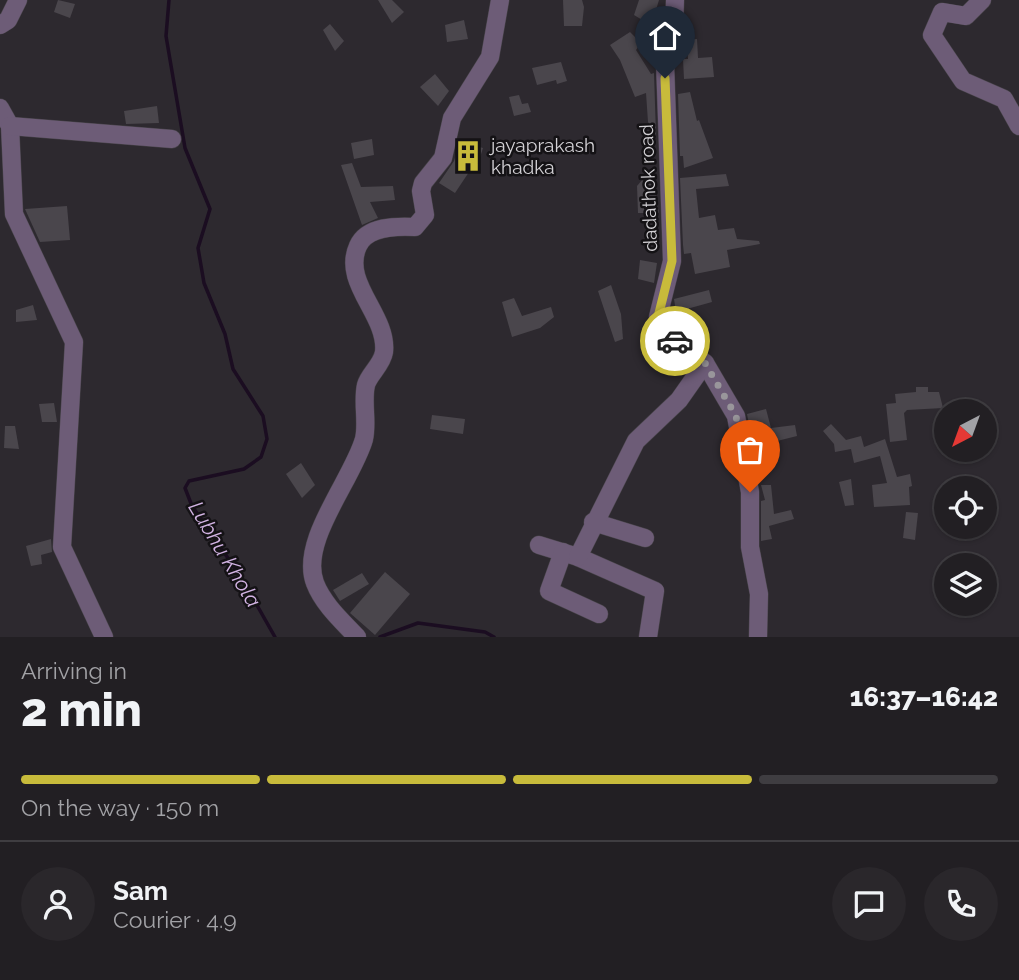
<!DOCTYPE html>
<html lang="en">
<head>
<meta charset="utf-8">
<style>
  :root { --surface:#221f23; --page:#2a272b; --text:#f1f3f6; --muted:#a2a2a6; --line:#3f3d41; --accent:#c8bb3b }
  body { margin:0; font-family:Raleway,sans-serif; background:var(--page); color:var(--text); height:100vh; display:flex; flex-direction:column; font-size:26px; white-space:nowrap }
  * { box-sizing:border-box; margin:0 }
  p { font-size:23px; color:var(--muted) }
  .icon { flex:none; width:38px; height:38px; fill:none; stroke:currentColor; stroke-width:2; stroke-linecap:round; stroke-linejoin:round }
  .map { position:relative; height:637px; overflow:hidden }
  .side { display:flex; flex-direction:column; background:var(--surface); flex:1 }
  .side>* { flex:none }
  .needle { width:46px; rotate:221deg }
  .tools { position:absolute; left:934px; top:399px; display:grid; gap:14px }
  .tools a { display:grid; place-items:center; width:63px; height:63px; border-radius:50%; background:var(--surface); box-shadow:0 2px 5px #0004,0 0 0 2px var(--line); font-size:35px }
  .pin { position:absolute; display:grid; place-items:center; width:60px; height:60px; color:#fff; margin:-72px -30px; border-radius:50% 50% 50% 0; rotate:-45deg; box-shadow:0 0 7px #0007 }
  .pin .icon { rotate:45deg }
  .courier { position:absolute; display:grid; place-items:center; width:70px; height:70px; margin:-35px; border:5px solid #c8bb3b; border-radius:50%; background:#fff; color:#222; box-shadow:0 2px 9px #0007 }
  .overview em { font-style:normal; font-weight:800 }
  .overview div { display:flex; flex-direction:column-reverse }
  .overview { display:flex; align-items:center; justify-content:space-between; height:119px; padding:0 21px }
  h1 { font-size:46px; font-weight:800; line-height:52px }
  .bar { display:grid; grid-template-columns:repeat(4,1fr); gap:10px 7px; align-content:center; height:84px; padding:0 21px }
  .bar i { height:9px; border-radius:5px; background:var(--line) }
  .bar .current { background:var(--accent) }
  .bar p { grid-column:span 4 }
  .line { display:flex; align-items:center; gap:18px; padding:0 21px; border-top:2px solid var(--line) }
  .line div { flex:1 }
  .round { display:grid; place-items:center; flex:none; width:74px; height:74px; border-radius:37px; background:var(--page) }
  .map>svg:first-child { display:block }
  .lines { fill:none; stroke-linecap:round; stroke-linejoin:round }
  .stream { stroke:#1b0d21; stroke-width:3.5 }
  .building { fill:#4a464c }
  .minor-casing { stroke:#48444a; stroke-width:19 }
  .minor { stroke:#6d5c77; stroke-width:18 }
  .done { stroke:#99969b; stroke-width:7; stroke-dasharray:0 12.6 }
  .route { stroke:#c8bb3b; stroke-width:9 }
  .labels { text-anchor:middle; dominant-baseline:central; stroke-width:5; stroke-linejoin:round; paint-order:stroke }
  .poi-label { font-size:19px; fill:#d3d1d5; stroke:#141215; text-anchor:start }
  .street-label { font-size:19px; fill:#d3d1d5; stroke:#141215 }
  .water-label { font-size:21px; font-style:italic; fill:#d2b3e3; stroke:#141215 }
</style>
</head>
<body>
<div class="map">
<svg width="1019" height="637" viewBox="0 0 1019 637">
  <rect width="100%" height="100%" fill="#2d292f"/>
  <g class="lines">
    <g class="stream">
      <polyline points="169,0 166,36 185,148 210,209 198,248 204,283 225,334 233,369 263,416 267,439 261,457 244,469 189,481 185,488 192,506 241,577 275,637"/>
      <polyline points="380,637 418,623 485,632 494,637"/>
    </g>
  </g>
  <g class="building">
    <polygon points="58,0 75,4 70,18 54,12"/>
    <polygon points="378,0 392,0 404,12 392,23"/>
    <polygon points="563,0 582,0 584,7 582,26 564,26"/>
    <polygon points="639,0 659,0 656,10 662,12 659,18 663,20 662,32 634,15"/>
    <polygon points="464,20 468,39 447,42 445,25"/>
    <polygon points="330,24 344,41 335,51 323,30"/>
    <polygon points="630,32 641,43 636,50 651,74 654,73 656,135 648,122 646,93 635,97 620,60 610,45"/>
    <polygon points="697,39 698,58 712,57 714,77 684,79 683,59 688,59 687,40"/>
    <polygon points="561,62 567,81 557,84 556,80 537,85 532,68"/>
    <polygon points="435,74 449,91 438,106 420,87"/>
    <polygon points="690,92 697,121 699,120 713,158 684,168 683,156 680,156 678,94"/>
    <polygon points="519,95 522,104 528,103 531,112 514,116 509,97"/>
    <polygon points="157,106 159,123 126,124 124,111"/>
    <polygon points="372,139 374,155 354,159 351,143"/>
    <polygon points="460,141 483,148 476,170 471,169 455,193 439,183 454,161"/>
    <polygon points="352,163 361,187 393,186 395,200 370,202 378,218 362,225 341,165"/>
    <polygon points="726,174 729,186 696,189 699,218 715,215 718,230 734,228 737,239 759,241 760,244 727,250 730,267 695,274 691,253 684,254 683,245 680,178"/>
    <polygon points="642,180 654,185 659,213 638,213 637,186"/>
    <polygon points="67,206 70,240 40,242 25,209"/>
    <polygon points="640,260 657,263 654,283 638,279"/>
    <polygon points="611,285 621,314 623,339 615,342 598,291"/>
    <polygon points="709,290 712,302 676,312 674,299"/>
    <polygon points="514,298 522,316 551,307 554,317 540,328 512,337 502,302"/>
    <polygon points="33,305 37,320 16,322 16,310"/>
    <polygon points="916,387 928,387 928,392 939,392 943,408 907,410 904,413 907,440 890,442 886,404 896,403 895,394 916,392"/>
    <polygon points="54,403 57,422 42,422 39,404"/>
    <polygon points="766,409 771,428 795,425 797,436 753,447 747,414"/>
    <polygon points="432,415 465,419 463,434 430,429"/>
    <polygon points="831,424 846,440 861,436 864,447 885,439 897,477 910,474 912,486 909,487 910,505 874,507 872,485 887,483 880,456 854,463 851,449 835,452 834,444 823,431"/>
    <polygon points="5,426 15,426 19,449 4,448"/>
    <polygon points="301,463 315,485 302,498 286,474"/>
    <polygon points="851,479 854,505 845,506 839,482"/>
    <polygon points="761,485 771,485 774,514 791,510 794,519 769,526 772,539 761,541 761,501 765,500"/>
    <polygon points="906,512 918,513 915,540 903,538"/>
    <polygon points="51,539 52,552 41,555 42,564 31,566 26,546"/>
    <polygon points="385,572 410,594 375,635 350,613"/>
    <polygon points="362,573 369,584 340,601 333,590"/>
  </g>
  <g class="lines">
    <defs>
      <g id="minor">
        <polyline points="675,0 674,31 665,62 672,261 658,317 680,348 705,363 736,416 750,492 750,547 759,594 758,637"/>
        <polyline points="982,0 966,16 942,12 932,35 963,81 1004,99 1019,126"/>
        <polyline points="0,25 8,20 18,0"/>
        <polyline points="0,108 10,126 14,214 74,342 62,547 104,637"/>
        <polyline points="10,126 172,139"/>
        <polyline points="593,522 645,538"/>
        <polyline points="539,545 578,557 655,591 648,637"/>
        <polyline points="563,552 549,591 599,614"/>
        <polyline points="578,557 636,441 679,400 705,363"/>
        <path d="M357 637C342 621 323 604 315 583 299 541 353 479 364 439 368 422 362 402 366 385 369 374 382 365 384 352 388 315 341 283 358 246 367 226 396 226 415 227L425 215 421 191 423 183 443 158 452 118 490 57 500 0"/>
      </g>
    </defs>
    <use href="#minor" class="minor-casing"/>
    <use href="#minor" class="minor"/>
  </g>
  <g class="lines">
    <polyline class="done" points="675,341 705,363 736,416 750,492"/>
    <polyline class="route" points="665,78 672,261 658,317 675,341"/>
  </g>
  <defs>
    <symbol id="building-bare" viewBox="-9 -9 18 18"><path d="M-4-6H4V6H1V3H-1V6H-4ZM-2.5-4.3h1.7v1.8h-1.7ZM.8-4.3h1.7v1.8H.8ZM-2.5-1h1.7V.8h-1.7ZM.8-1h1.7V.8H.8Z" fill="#c8bb3b" stroke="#141215" stroke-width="2.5" paint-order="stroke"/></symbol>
  </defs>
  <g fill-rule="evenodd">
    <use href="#building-bare" x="446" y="134" width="44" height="44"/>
  </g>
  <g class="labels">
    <g class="poi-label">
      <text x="491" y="145">jayaprakash<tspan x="491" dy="22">khadka</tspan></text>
    </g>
    <g class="street-label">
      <text transform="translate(648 188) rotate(-92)">dadathok road</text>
    </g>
    <g class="water-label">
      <text transform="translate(225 554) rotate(59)">Lubhu Khola</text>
    </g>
  </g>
</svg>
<div class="tools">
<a><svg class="needle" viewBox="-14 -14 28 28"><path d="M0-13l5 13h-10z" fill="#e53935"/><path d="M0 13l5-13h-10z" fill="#a2a2a6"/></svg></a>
<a><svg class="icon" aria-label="locate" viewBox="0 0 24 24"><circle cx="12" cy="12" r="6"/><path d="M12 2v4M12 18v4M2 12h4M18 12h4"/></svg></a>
<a><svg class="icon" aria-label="layers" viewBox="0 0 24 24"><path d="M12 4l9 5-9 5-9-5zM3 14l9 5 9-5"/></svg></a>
</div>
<div class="pin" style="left:750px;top:492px;background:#ea580c"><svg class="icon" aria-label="bag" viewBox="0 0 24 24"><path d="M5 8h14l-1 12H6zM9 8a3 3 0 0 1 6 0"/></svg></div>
<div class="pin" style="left:665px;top:78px;background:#1f2937"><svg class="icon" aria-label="home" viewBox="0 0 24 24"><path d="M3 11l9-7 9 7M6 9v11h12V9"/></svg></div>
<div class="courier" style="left:675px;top:341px"><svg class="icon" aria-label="car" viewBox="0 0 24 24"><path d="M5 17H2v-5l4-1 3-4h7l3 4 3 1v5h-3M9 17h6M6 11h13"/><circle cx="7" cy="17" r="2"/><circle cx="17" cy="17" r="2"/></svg></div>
</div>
<section class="side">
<div class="overview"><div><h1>2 min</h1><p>Arriving in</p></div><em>16:37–16:42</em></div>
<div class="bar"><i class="current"></i><i class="current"></i><i class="current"></i><i></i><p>On the way · 150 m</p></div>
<div class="line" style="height:126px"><a class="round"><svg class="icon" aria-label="person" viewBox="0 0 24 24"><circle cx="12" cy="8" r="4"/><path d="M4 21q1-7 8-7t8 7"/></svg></a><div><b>Sam</b><p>Courier · 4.9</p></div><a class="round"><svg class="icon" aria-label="chat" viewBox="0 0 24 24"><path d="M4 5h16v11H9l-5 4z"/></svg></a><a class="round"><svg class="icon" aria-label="phone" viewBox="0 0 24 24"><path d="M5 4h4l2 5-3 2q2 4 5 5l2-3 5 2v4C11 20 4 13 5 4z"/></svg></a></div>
</section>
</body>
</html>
